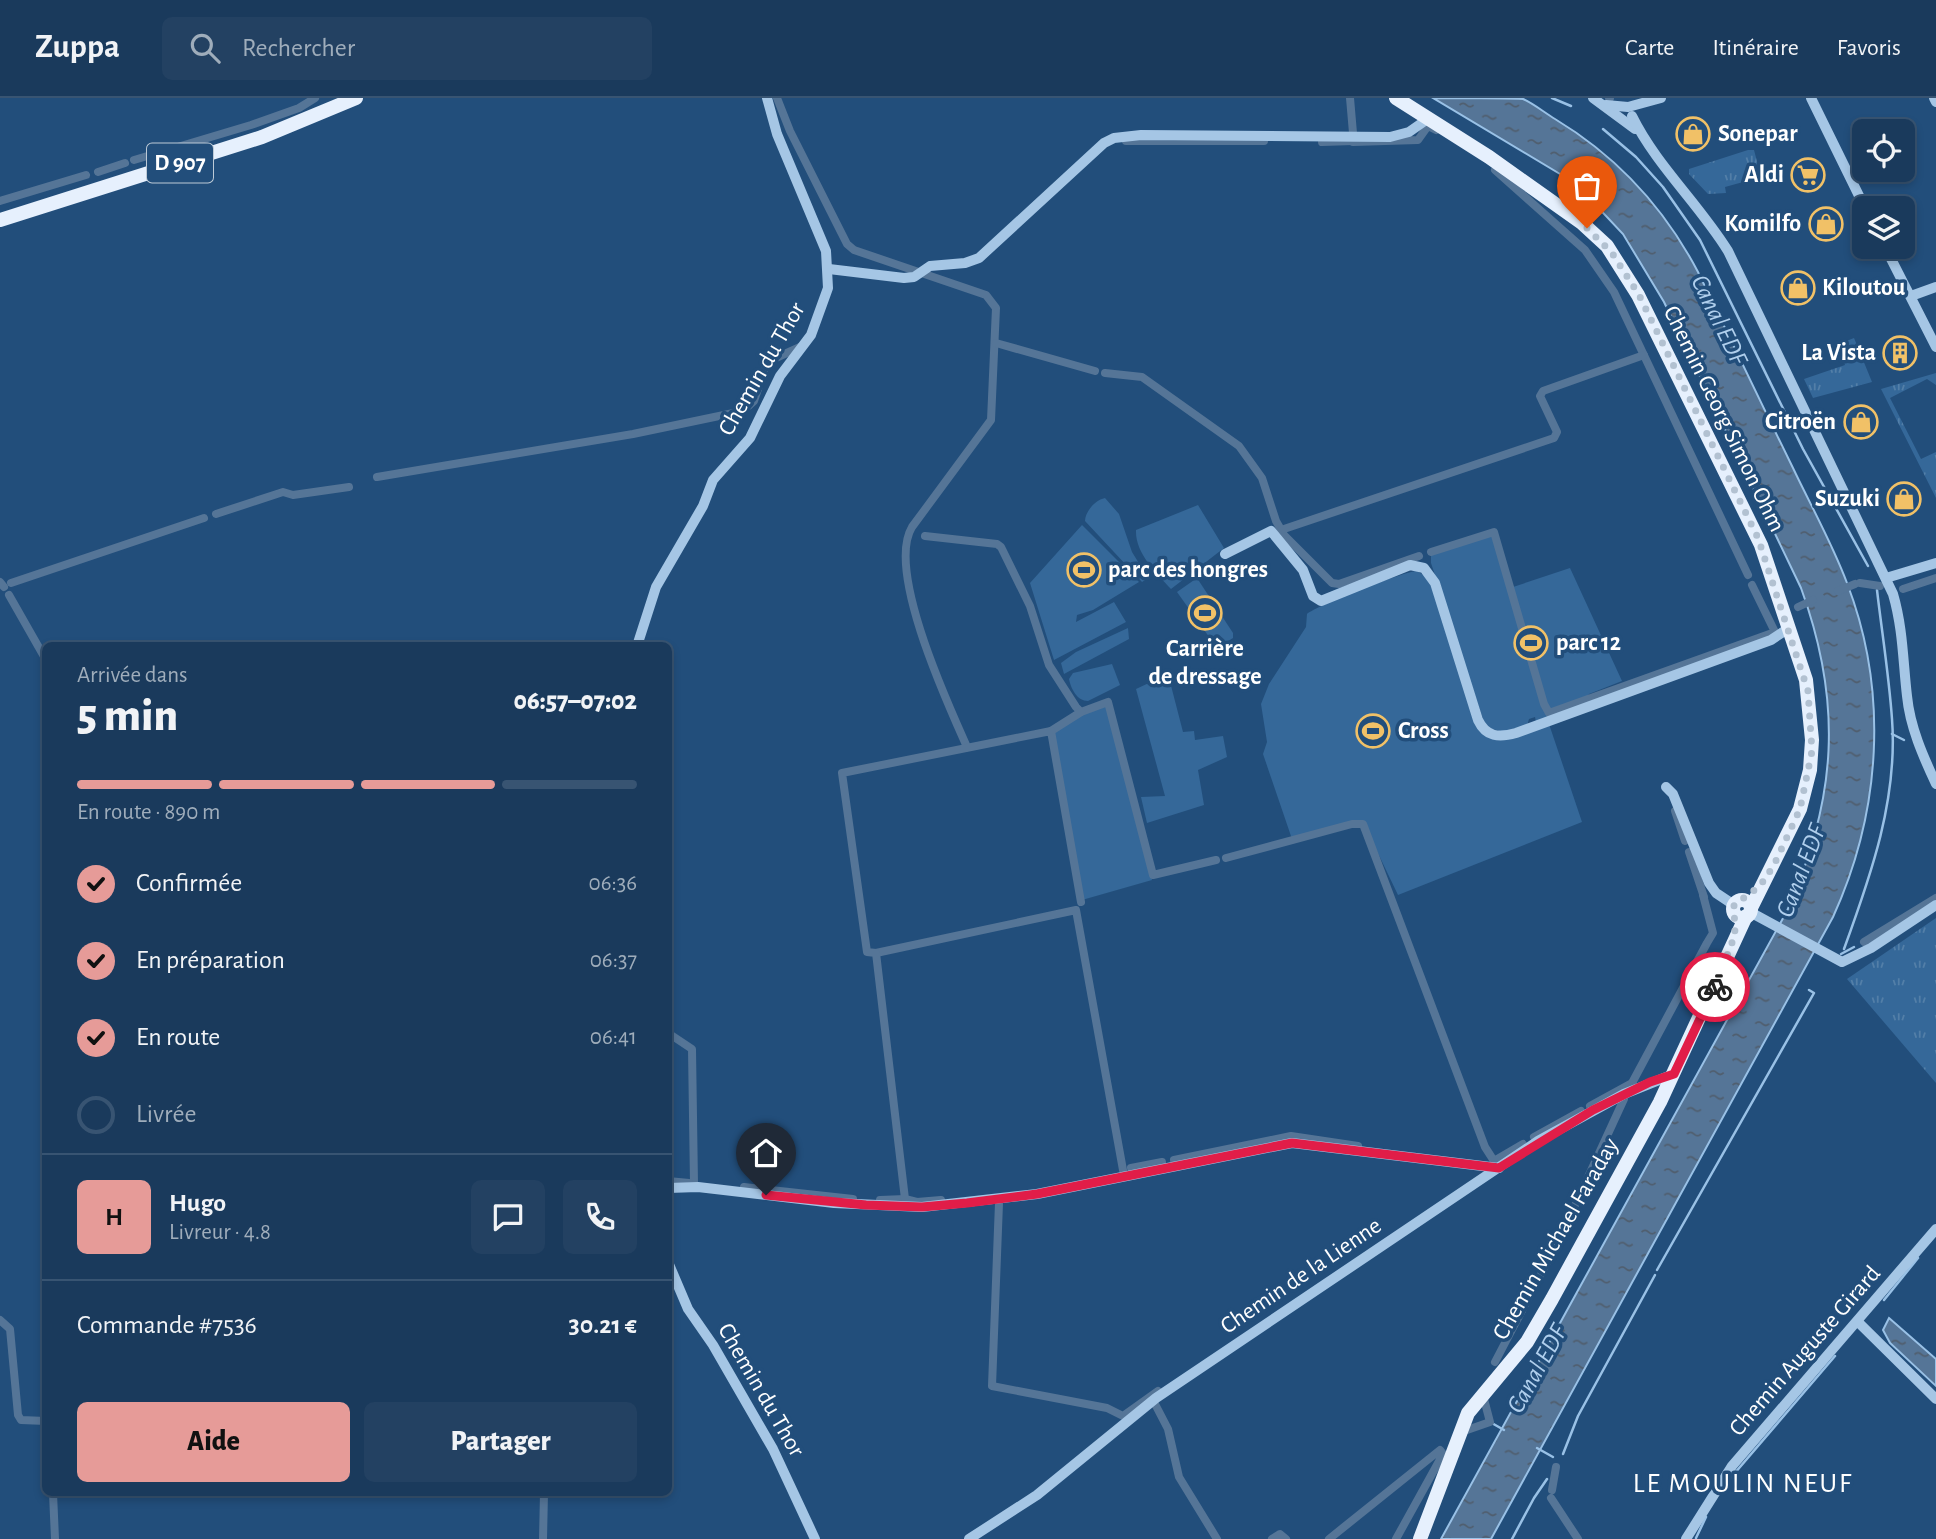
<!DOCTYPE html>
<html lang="fr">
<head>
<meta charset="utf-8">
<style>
  :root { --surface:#1a3a5c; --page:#234162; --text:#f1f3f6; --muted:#9fadbb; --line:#385472; --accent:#e69b98 }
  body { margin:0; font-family:"Alegreya Sans",sans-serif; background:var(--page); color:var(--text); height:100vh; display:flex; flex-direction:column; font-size:26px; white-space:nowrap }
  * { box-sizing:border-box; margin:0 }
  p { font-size:23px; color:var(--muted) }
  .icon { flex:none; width:38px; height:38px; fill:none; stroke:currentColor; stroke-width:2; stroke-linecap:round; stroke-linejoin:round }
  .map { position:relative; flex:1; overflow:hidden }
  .side { position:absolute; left:42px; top:544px; width:630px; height:854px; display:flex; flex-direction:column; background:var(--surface); border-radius:10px; box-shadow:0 4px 10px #0003,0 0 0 2px var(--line) }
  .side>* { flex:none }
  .tools { position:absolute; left:1852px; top:21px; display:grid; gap:14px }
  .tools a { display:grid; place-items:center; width:63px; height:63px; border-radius:10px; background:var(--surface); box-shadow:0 4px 10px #0003,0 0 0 2px var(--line); font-size:35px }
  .pin { position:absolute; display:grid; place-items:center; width:60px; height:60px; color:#fff; margin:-72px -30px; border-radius:50% 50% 50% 0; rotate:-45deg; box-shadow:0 0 7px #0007 }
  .pin .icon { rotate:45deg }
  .courier { position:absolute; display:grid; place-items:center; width:70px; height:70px; margin:-35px; border:5px solid #e11d48; border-radius:50%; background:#fff; color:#222; box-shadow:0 2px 9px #0007 }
  .headline em { font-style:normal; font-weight:800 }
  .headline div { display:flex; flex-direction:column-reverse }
  .headline { display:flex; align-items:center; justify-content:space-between; height:119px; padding:0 35px }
  h1 { font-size:46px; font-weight:800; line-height:52px }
  .bar { display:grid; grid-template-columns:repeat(4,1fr); gap:10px 7px; align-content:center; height:84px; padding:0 35px }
  .bar i { height:9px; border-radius:5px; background:var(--line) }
  .bar .active { background:var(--accent) }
  .bar p { grid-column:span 4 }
  .line { display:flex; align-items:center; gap:18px; padding:0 35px; border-top:2px solid var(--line) }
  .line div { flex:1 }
  .round { display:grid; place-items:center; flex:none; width:74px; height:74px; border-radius:10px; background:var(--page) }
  ol { padding:0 35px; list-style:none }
  li { display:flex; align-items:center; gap:21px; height:77px }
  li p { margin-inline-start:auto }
  li .icon { padding:7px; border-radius:50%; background:var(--accent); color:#111; stroke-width:4 }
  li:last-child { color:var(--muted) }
  li i { width:38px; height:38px; border:4px solid var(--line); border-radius:50% }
  .primary-button { display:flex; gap:14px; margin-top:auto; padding:14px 35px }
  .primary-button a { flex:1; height:80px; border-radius:10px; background:var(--accent); color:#111; font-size:28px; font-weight:800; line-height:80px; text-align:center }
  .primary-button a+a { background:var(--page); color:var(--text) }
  header { display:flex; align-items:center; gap:42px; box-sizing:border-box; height:98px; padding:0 35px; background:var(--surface); border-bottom:2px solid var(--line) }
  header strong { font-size:33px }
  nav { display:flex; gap:38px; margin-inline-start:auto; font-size:24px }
  .search { width:490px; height:63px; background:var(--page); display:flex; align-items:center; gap:18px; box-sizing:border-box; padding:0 24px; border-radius:10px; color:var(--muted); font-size:26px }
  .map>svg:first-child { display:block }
  .grass { fill:url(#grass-tufts) }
  .park { fill:#356899 }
  .water { fill:url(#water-ripples); stroke:#99c1e6; stroke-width:2 }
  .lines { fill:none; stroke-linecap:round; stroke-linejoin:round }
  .stream { stroke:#99c1e6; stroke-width:2.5 }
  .canal { stroke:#557597; stroke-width:8 }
  .minor { stroke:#a5c6e5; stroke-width:10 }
  .major { stroke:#e6f0fd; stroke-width:14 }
  .done { stroke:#b2c1d1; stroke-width:7; stroke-dasharray:0 12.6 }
  .route { stroke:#e11d48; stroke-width:9 }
  .labels { text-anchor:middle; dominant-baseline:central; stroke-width:7; stroke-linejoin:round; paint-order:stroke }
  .shield { fill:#224e7b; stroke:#bdcad7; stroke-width:2 }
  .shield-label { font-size:23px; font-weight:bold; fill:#fff }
  .poi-label { font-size:24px; font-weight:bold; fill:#fff; stroke:#224e7b; text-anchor:start }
  .street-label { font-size:24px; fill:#fff; stroke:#224e7b }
  .water-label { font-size:26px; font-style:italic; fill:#b0cfed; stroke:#224e7b }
  .quarter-label { font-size:28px; letter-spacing:2px; fill:#fff; stroke:#224e7b }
</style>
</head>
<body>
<header>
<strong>Zuppa</strong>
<div class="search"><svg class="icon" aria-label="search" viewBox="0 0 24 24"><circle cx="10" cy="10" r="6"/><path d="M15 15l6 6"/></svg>Rechercher</div>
<nav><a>Carte</a><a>Itinéraire</a><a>Favoris</a></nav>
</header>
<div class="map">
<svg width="1936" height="1441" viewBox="0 0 1936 1441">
  <defs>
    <pattern id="grass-tufts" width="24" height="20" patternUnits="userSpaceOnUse" patternTransform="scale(1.75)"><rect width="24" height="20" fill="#356899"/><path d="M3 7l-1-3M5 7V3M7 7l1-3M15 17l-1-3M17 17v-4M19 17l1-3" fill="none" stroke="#537fa8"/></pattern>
    <pattern id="water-ripples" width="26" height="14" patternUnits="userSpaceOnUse" patternTransform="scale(1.75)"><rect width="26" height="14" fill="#557597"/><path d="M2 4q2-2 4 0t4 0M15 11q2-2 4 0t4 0" fill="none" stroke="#505e6e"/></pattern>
  </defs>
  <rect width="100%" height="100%" fill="#224e7b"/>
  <g class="grass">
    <polygon points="1748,52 1754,52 1761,79 1725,89 1726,95 1708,96 1689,76 1689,71"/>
    <polygon points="1854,240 1872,284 1813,300 1804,281 1845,267 1839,246"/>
    <polygon points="1936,275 1936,287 1927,281 1890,300 1921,361 1936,354 1936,400 1881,291"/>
    <polygon points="1936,820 1936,985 1847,881"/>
  </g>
  <g class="park">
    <path d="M1105 400 1119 416 1132 454 1148 480 1142 484 1085 423C1085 414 1095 402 1105 400Z"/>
    <path d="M1198 407 1224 450 1171 491C1156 475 1135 455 1136 432Z"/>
    <polygon points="1082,427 1139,484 1093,512 1077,517 1076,524 1114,504 1126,524 1054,562 1030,485"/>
    <polygon points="1493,436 1510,490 1570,470 1622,583 1589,596 1583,605 1536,624 1535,619 1529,621 1527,628 1506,634 1486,630 1431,465 1431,457"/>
    <path d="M1417 473 1428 480 1488 640 1549 626 1582 724 1398 797 1364 726 1292 741 1263 656 1267 644 1261 606 1269 586 1306 529 1307 516C1318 507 1402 474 1417 473Z"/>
    <polygon points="1197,480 1233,535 1233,540 1217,550 1177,494"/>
    <polygon points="1128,530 1129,541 1064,576 1061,565 1076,554"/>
    <path d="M1112 566 1120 587 1088 603C1077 603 1071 591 1069 581L1073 575Z"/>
    <polygon points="1168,576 1183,634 1194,633 1195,642 1223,638 1227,659 1198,672 1204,707 1147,725 1141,699 1165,698 1136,591"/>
    <polygon points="1108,606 1152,782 1082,802 1052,634 1080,617"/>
  </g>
  <g class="water">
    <path d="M1433 0C1451 0 1509 0 1523 1 1534 6 1545 15 1555 21 1618 59 1664 109 1698 174 1730 240 1761 305 1793 370 1811 408 1832 445 1847 485 1889 594 1881 714 1833 819L1491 1441H1441L1787 813C1837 701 1843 605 1801 490L1664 204 1623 136 1592 103 1560 76Z"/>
    <polygon points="1889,1220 1936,1261 1936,1288 1890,1245 1883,1232"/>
  </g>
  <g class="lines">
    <g class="stream">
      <polyline points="1552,0 1571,8"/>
      <polyline points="1603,31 1636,59 1663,89 1700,142 1803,351 1868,468"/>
      <polyline points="1892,636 1904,642"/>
      <path d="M1844 851C1871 777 1898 701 1892 621 1889 578 1882 535 1877 492"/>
      <polyline points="1841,856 1854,849"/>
      <polyline points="1657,1172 1814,895 1809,892"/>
      <polyline points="1884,1202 1918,1160"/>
      <polyline points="1490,1324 1504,1332"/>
      <polyline points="1537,1350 1553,1359"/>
      <polyline points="1563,1356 1578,1318 1655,1177"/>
      <polyline points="1728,1383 1835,1258"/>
      <polyline points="1696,1440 1706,1419"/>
      <polyline points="1512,1441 1534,1400 1547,1381"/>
    </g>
    <g class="canal">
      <path d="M777 0 790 33 847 146 854 152 986 197 996 210 991 322 912 429C886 472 947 604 967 649"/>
      <polyline points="1350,0 1353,35"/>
      <polyline points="1609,0 1610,0"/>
      <polyline points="1126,43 1264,43"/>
      <polyline points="1322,44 1353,43"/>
      <polyline points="1353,44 1418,42 1428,28 1436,32"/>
      <polyline points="134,62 251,27 299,10 315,0"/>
      <polyline points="1495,72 1585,152 1614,194 1748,477"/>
      <polyline points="98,74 125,65"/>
      <polyline points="0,103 86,77"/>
      <polyline points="996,245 1095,273"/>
      <polyline points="1105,275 1142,279 1239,348 1262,380 1276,423 1284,437 1332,485 1339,486 1419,458"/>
      <polyline points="377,379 633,336 743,313 754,303 767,264 800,249"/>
      <polyline points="216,416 283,394 293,397 349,389"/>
      <polyline points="1281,432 1554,340 1557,334 1540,298 1543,293 1644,257"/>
      <polyline points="925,438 997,446 1001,449 1030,508 1049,567 1076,609 1081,614 1108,604 1153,777 1216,762"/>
      <polyline points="1431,454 1494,434 1544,606 1549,615 1775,534 1752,487"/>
      <polyline points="0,484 4,489"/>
      <polyline points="11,485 204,420"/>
      <polyline points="1860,485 1880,488"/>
      <polyline points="1903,491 1936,480"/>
      <polyline points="1838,493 1855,486"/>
      <polyline points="9,497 46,562"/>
      <polyline points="1798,509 1813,502"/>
      <polyline points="1051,633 1081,614"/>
      <polyline points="1675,713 1685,743"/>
      <polyline points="1689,754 1704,799"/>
      <polyline points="1226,760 1352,726 1363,726 1485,1049 1494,1063 1523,1046"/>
      <polyline points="1864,844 1936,800"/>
      <polyline points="876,855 1076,812 1123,1072"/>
      <polyline points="668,935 692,951 694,1086"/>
      <polyline points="1590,1008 1632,985 1707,845 1713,835 1703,797"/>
      <polyline points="1534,1039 1581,1013"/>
      <polyline points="1174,1062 1291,1038 1358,1048"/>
      <polyline points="1131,1070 1162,1064"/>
      <polyline points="668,1083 689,1085"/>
      <polyline points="744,1089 853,1101"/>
      <polyline points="880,1102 905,1101"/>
      <polyline points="941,1102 917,1104 905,1101 876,855 867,854 842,675 1051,633 1081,804"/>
      <polyline points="999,1105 992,1288 1107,1310 1123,1318 1158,1293"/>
      <polyline points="0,1222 10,1231 18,1317 21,1322 46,1323"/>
      <polyline points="1495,1264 1560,1140 1624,1001"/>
      <polyline points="1155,1306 1168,1331 1179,1379 1217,1441"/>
      <polyline points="1467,1332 1490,1324 1484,1301"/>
      <polyline points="1552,1392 1556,1369"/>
      <polyline points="53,1395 55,1441"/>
      <polyline points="1551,1400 1578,1441"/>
      <polyline points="543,1441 544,1395"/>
      <polyline points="1272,1441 1280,1436 1286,1441"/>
      <polyline points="1329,1441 1440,1352 1443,1356 1396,1441"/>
    </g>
    <g class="minor">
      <polyline points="1593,0 1635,31"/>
      <polyline points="1811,0 1865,110"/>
      <polyline points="1934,0 1936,4"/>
      <polyline points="1606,7 1628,9 1661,0"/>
      <path d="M1632 18C1656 67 1699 106 1728 153L1893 496C1903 530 1903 564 1907 598 1910 629 1923 658 1936 686"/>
      <polyline points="1885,149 1936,249"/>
      <polyline points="829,171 904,180 914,179 930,168 965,165 979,160 1104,45 1114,40 1141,37 1390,39 1409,34 1429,20"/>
      <polyline points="1911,198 1936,189"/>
      <path d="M1225 456 1271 433 1303 472 1313 498 1321 503 1410 467 1424 470 1435 485 1478 622C1486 639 1499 640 1516 635L1771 542 1789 530"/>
      <polyline points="1886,480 1936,465"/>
      <polyline points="637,548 656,489 703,408 713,382 750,340 780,278 811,237 828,190 826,153 777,36 767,0"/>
      <polyline points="1666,689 1673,696 1709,785 1716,795 1734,807"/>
      <polyline points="1750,814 1842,864 1871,850 1936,807"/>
      <polyline points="668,1090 698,1089 834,1105 922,1109 1037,1096 1292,1045 1499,1070"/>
      <polyline points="668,1164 688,1211 713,1247 773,1351 815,1441"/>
      <polyline points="1858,1224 1936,1301"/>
      <polyline points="969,1441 1037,1397 1156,1300 1538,1043 1624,996 1674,976"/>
      <polyline points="1686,1441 1732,1368 1936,1131"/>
    </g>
    <g class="major">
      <polyline points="1396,0 1489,59 1582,125 1607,148 1638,197 1761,447 1806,582 1812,642 1810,672 1800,711 1751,810"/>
      <polyline points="0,122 262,39 356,0"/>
      <circle cx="1742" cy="811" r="9"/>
      <polyline points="1420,1441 1468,1315 1527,1244 1552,1201 1660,1004 1746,818"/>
    </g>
  </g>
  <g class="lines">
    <polyline class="done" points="1587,130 1612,155 1639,197 1758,440 1808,593 1812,653 1800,711 1774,767 1760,788 1734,807 1735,837 1715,889"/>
    <polyline class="route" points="766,1097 866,1107 922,1109 967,1105 1037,1096 1292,1045 1499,1070 1593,1012 1650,984 1674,976 1715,889"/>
  </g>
  <defs>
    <symbol id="shop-ring" viewBox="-11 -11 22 22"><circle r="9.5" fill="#224e7b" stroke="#f1c167" stroke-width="1.5"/><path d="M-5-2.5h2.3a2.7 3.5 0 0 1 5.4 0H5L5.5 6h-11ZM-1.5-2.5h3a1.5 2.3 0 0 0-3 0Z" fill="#f1c167"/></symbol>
    <symbol id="supermarket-ring" viewBox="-11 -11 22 22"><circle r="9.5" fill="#224e7b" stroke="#f1c167" stroke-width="1.5"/><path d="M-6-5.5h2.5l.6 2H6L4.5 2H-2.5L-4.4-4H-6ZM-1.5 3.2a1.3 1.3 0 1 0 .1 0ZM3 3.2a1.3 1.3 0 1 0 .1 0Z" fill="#f1c167"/></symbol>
    <symbol id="building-ring" viewBox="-11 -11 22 22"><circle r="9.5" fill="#224e7b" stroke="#f1c167" stroke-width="1.5"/><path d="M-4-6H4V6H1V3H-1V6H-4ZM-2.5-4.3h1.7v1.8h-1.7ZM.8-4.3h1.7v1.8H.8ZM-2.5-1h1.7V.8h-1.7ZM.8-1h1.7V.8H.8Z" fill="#f1c167"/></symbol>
    <symbol id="stadium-ring" viewBox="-11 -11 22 22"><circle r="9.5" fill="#224e7b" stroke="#f1c167" stroke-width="1.5"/><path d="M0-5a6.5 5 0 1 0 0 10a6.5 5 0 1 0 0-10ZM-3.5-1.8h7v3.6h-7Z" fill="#f1c167"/></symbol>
  </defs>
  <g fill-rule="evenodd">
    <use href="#shop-ring" x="1674" y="17" width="38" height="38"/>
    <use href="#supermarket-ring" x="1789" y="58" width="38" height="38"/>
    <use href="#shop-ring" x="1807" y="107" width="38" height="38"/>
    <use href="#shop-ring" x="1779" y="171" width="38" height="38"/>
    <use href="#building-ring" x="1881" y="236" width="38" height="38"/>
    <use href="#shop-ring" x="1842" y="305" width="38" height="38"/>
    <use href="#shop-ring" x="1885" y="382" width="38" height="38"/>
    <use href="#stadium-ring" x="1065" y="453" width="38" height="38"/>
    <use href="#stadium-ring" x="1186" y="496" width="38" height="38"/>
    <use href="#stadium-ring" x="1512" y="526" width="38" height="38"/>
    <use href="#stadium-ring" x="1354" y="614" width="38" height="38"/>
  </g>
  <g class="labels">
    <rect class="shield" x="147" y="45.5" width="66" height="39" rx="5"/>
    <g class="shield-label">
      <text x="180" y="65">D 907</text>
    </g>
    <g class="poi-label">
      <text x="1718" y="36">Sonepar</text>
      <text x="1784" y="77" text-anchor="end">Aldi</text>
      <text x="1801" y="126" text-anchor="end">Komilfo</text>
      <text x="1822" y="190">Kiloutou</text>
      <text x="1876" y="255" text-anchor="end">La Vista</text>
      <text x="1836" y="324" text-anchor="end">Citroën</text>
      <text x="1880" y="401" text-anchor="end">Suzuki</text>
      <text x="1108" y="472">parc des hongres</text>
      <text x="1556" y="545">parc 12</text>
      <text x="1205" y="551" text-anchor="middle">Carrière<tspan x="1205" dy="28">de dressage</tspan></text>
      <text x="1398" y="633">Cross</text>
    </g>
    <g class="street-label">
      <text transform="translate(762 271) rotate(-60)">Chemin du Thor</text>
      <text transform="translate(1724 321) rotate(64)">Chemin Georg Simon Ohm</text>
      <text transform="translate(1556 1141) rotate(-60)">Chemin Michael Faraday</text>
      <text transform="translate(1301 1178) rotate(-34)">Chemin de la Lienne</text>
      <text transform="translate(1805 1253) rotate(-49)">Chemin Auguste Girard</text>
      <text transform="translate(761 1292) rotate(60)">Chemin du Thor</text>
    </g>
    <g class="water-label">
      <text transform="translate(1719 222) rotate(64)">Canal EDF</text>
      <text transform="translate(1801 773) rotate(-69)">Canal EDF</text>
      <text transform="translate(1537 1271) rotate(-61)">Canal EDF</text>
    </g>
    <g class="quarter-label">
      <text x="1743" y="1386">LE MOULIN NEUF</text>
    </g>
  </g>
</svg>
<div class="tools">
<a><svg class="icon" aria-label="locate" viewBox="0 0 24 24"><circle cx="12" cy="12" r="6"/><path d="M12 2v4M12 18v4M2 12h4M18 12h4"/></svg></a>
<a><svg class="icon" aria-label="layers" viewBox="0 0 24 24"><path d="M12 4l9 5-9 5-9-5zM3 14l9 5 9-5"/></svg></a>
</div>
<div class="pin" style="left:1587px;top:130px;background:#ea580c"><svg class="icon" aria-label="bag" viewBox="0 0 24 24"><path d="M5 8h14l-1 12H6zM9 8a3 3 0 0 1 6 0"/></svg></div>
<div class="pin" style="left:766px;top:1097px;background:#1f2937"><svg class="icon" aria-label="home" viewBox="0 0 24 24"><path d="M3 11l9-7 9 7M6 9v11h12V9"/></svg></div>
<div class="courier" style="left:1715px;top:889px"><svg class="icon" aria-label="bike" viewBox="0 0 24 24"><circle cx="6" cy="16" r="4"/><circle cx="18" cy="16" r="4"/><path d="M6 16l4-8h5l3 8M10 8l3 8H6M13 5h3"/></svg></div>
<section class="side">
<div class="headline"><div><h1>5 min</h1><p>Arrivée dans</p></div><em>06:57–07:02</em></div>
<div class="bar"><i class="active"></i><i class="active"></i><i class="active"></i><i></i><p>En route · 890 m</p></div>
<ol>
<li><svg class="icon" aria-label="check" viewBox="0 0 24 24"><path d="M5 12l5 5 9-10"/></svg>Confirmée<p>06:36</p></li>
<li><svg class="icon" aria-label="check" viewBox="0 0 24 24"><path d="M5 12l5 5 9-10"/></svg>En préparation<p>06:37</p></li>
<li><svg class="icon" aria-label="check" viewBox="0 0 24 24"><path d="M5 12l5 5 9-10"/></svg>En route<p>06:41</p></li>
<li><i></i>Livrée</li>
</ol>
<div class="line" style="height:126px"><b class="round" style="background:var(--accent);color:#111">H</b><div><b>Hugo</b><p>Livreur · 4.8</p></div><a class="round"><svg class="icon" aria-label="chat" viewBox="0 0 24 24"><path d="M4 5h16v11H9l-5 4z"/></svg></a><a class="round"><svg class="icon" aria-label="phone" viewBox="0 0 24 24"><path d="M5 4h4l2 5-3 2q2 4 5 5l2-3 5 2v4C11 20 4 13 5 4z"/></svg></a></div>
<div class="line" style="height:91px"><div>Commande #7536</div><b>30.21 €</b></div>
<div class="primary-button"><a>Aide</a><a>Partager</a></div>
</section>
</div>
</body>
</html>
